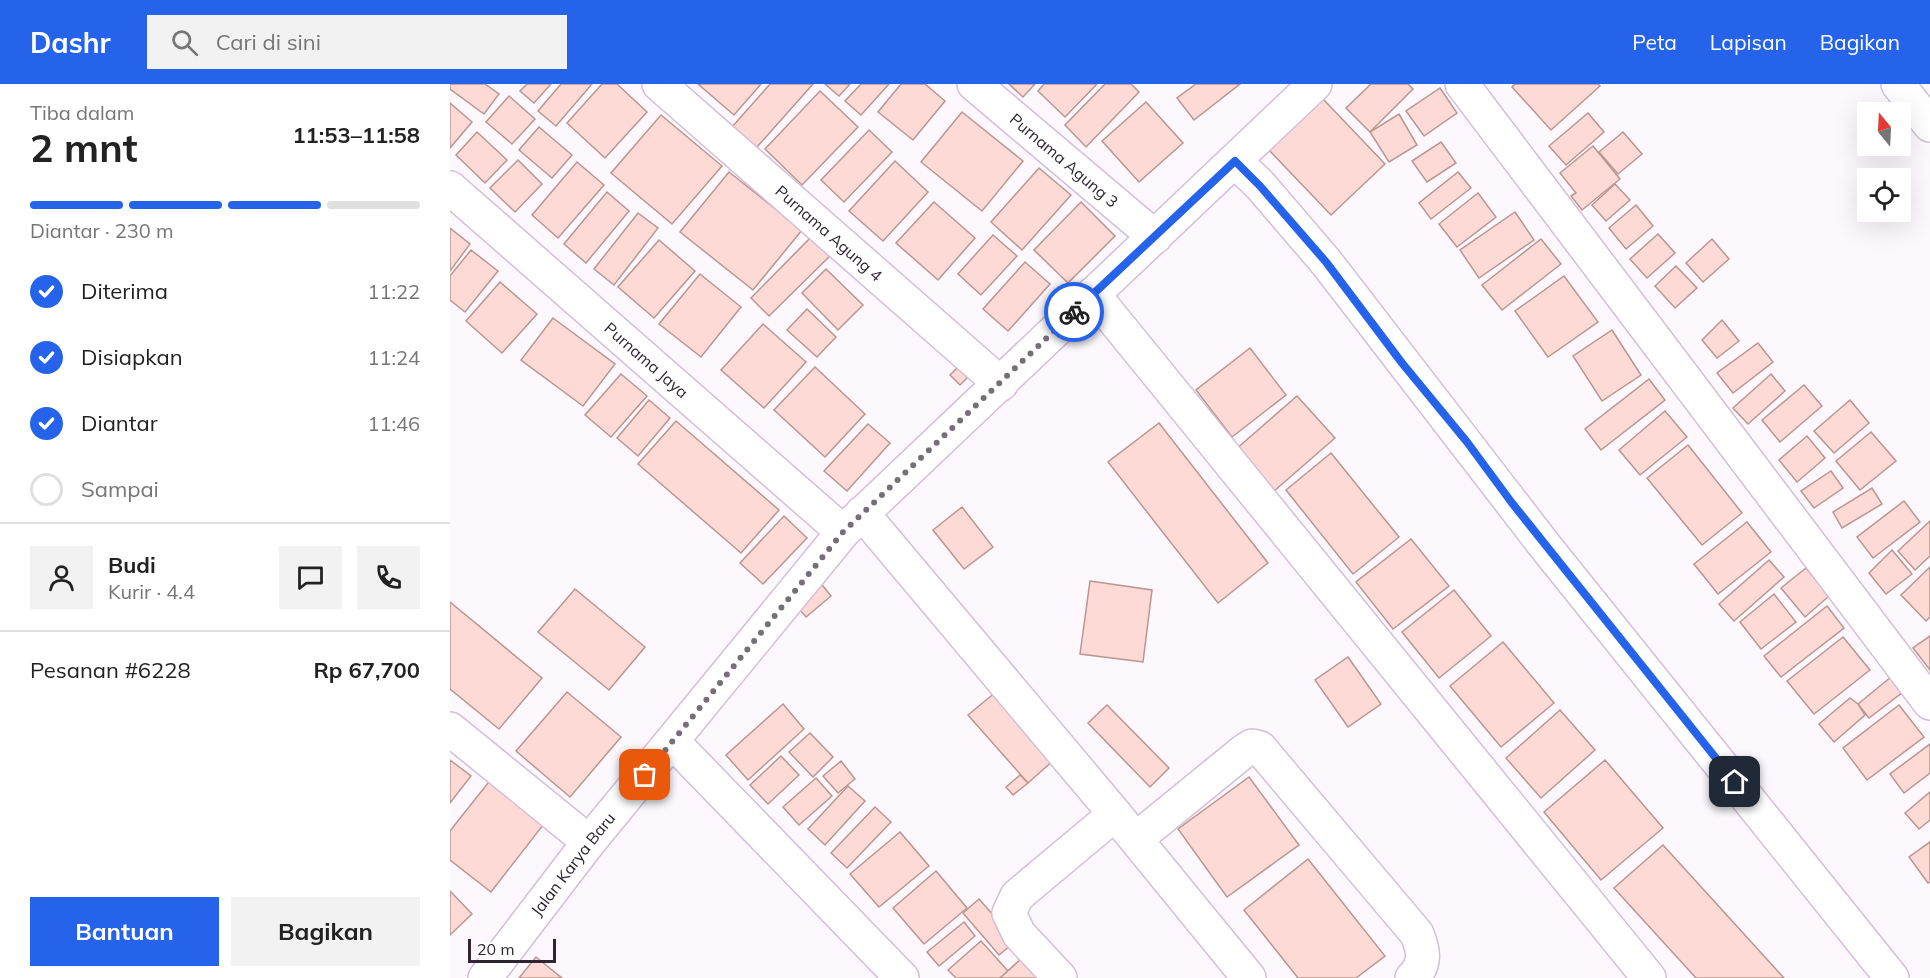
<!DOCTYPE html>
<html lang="id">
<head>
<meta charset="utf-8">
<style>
  :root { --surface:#fff; --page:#f2f2f2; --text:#222; --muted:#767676; --line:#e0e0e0; --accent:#2563eb }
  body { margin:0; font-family:Mulish,sans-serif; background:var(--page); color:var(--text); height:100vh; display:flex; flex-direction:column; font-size:22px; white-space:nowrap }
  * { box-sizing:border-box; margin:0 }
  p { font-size:20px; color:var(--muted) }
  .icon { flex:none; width:33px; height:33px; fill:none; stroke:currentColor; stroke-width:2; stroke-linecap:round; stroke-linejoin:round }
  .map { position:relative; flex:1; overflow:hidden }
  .sheet { display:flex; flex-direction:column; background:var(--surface); width:450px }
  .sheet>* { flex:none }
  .needle { width:39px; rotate:342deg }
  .controls { position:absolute; left:1407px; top:18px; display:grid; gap:12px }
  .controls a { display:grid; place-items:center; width:54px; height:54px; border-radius:0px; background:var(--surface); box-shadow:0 6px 24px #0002; font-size:30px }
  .scale { position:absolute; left:18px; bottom:15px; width:88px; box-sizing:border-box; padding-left:6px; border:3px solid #2e2530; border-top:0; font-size:16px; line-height:21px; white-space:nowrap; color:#2e2530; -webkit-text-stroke:4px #fff; paint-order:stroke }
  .pin { position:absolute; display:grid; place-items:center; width:51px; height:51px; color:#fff; margin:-26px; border-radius:12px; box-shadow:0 3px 9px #0006 }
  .courier { position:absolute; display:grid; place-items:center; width:60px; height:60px; margin:-30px; border:4px solid #2563eb; border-radius:50%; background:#fff; color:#222; box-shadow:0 2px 8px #0007 }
  .headline em { font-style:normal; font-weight:700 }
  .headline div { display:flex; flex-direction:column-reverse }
  .headline { display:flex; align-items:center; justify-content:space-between; height:102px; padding:0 30px }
  h1 { font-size:39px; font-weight:700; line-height:45px }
  .bar { display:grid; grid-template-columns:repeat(4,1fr); gap:9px 6px; align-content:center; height:72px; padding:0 30px }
  .bar i { height:8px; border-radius:4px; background:var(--line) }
  .bar .selected { background:var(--accent) }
  .bar p { grid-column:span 4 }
  .line { display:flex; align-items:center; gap:15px; padding:0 30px; border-top:2px solid var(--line) }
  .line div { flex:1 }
  .round { display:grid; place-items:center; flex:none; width:63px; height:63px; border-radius:0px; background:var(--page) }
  ol { padding:0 30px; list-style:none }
  li { display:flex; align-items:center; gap:18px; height:66px }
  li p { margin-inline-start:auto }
  li .icon { padding:6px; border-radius:50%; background:var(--accent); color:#fff; stroke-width:4 }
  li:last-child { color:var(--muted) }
  li i { width:33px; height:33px; border:3px solid var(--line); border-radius:50% }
  .cta { display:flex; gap:12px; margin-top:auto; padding:12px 30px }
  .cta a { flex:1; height:69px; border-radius:0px; background:var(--accent); color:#fff; font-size:24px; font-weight:700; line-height:69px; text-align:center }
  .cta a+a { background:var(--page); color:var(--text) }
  header { display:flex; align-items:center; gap:36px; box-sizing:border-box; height:84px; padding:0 30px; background:var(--accent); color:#fff }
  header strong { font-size:28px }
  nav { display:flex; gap:33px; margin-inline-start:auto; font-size:21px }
  .search { width:420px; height:54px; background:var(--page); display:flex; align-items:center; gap:15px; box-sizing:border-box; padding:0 21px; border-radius:0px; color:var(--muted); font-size:22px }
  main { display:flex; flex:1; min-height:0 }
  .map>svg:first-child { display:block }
  .building { fill:#fddad5; stroke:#ba9690; stroke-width:1.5 }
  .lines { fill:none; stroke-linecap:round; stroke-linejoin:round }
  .minor-casing { stroke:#d4bed9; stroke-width:36 }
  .minor { stroke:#fff; stroke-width:33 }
  .done { stroke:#766f78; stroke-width:6; stroke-dasharray:0 10.8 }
  .route { stroke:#2563eb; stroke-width:8 }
  .labels { text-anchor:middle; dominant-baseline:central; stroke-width:5; stroke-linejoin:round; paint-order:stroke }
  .street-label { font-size:16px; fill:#2e2530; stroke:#fff }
</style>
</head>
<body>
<header>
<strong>Dashr</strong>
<div class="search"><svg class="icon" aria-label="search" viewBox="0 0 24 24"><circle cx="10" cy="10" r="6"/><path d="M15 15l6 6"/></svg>Cari di sini</div>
<nav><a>Peta</a><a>Lapisan</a><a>Bagikan</a></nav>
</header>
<main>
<section class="sheet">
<div class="headline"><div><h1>2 mnt</h1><p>Tiba dalam</p></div><em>11:53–11:58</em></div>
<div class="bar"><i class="selected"></i><i class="selected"></i><i class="selected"></i><i></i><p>Diantar · 230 m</p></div>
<ol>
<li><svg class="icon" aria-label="check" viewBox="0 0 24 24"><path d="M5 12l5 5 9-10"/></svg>Diterima<p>11:22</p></li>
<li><svg class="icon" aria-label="check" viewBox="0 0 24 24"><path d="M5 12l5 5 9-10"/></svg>Disiapkan<p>11:24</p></li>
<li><svg class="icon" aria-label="check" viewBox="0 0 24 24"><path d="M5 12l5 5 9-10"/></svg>Diantar<p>11:46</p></li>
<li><i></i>Sampai</li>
</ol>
<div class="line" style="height:108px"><a class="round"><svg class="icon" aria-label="person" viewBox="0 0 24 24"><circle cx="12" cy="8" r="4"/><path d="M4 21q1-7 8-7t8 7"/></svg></a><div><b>Budi</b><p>Kurir · 4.4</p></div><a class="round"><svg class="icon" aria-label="chat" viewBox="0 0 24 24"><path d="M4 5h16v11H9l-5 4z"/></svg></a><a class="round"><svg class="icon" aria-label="phone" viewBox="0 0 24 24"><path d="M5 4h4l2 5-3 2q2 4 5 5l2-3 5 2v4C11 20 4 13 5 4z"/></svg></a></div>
<div class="line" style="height:78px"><div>Pesanan #6228</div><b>Rp 67,700</b></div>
<div class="cta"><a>Bantuan</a><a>Bagikan</a></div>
</section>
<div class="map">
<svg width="1480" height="894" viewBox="0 0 1480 894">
  <rect width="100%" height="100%" fill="#fcf8fd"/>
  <g class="building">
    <polygon points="0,0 35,0 49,10 34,30 0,5"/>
    <polygon points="77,0 101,0 84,19 70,7"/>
    <polygon points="111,0 142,0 106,42 88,27"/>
    <polygon points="152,0 167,0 197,28 155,74 117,39"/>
    <polygon points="248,0 311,0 284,31"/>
    <polygon points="320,0 363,0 306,64 282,43"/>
    <polygon points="375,0 400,0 389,12"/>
    <polygon points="411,0 439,0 411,31 395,17"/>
    <polygon points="451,0 475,0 495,17 463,56 428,28"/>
    <polygon points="559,0 585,0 573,13"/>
    <polygon points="594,0 647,0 615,33 588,7"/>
    <polygon points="655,0 681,0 689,8 636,63 615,41"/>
    <polygon points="746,0 790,0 744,36 727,14"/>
    <polygon points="921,0 958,0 963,5 920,48 896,24"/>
    <polygon points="1065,0 1148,0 1150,2 1101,46 1062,3"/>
    <polygon points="990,4 1007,29 974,52 956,27"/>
    <polygon points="370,7 408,43 352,101 315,65"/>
    <polygon points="59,12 85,35 62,60 36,38"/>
    <polygon points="873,15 935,80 881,131 818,65"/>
    <polygon points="696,18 733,59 689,98 652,57"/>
    <polygon points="0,19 22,38 0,64"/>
    <polygon points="512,28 573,77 532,127 471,78"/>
    <polygon points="1138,29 1154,48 1116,81 1099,62"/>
    <polygon points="949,30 967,61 939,78 920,48"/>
    <polygon points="211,31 272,82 222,140 161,89"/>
    <polygon points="89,43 122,71 102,94 69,66"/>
    <polygon points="419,46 442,68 394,118 371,96"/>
    <polygon points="27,48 57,76 35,99 6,71"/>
    <polygon points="1173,48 1192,70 1168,90 1149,68"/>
    <polygon points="991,58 1006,79 977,98 962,77"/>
    <polygon points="1143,62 1170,95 1132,126 1121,112 1126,109 1110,89"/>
    <polygon points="68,76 92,100 65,128 40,104"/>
    <polygon points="445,77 478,108 433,157 399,127"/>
    <polygon points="127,78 154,101 108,154 82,131"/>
    <polygon points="589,84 621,111 572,166 541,138"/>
    <polygon points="279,88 352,146 303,206 230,148"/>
    <polygon points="1008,88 1021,104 981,135 969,119"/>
    <polygon points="1165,100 1180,116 1156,137 1142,121"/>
    <polygon points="157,108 179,127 136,179 114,160"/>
    <polygon points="1028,109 1046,133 1007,163 989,140"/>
    <polygon points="484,118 525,154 488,196 446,159"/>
    <polygon points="631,118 665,152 618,199 584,166"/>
    <polygon points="1186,121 1203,142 1176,165 1159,144"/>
    <polygon points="1065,128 1084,156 1029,194 1010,166"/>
    <polygon points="188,129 208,144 164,201 144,185"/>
    <polygon points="0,144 20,160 0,187"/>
    <polygon points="1208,150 1225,169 1197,194 1180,175"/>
    <polygon points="363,151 382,170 319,232 301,214"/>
    <polygon points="543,151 567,172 531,211 508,190"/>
    <polygon points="1091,155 1111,180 1052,226 1032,201"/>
    <polygon points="1262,155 1279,175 1253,198 1236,179"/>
    <polygon points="209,156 245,187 204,234 168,203"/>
    <polygon points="21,166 48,187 15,228 0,216 0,192"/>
    <polygon points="575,178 600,200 558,247 533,225"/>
    <polygon points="1226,182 1247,204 1225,224 1205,202"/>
    <polygon points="376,185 413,221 388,246 352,209"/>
    <polygon points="250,190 291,223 251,273 209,240"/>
    <polygon points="1114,192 1148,238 1098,273 1065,227"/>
    <polygon points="50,198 87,230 52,269 16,237"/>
    <polygon points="357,225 386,253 367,273 337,246"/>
    <polygon points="103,234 165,280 133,322 71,276"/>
    <polygon points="1272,236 1289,257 1267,274 1252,256"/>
    <polygon points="313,240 356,278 314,324 271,286"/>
    <polygon points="1162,246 1191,291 1152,317 1123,272"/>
    <polygon points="1308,259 1323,278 1283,309 1267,289"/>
    <polygon points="800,264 836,311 782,353 746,306"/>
    <polygon points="512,279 522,289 510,301 500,291"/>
    <polygon points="365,283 415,330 375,373 324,326"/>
    <polygon points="171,290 197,312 161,353 135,331"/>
    <polygon points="1321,290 1335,307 1298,340 1283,324"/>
    <polygon points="1199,295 1215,316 1151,366 1135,345"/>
    <polygon points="1354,301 1372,322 1330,358 1312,336"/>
    <polygon points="847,312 885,354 823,408 785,366"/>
    <polygon points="199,316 220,334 188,372 167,354"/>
    <polygon points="1400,316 1419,339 1384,369 1364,347"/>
    <polygon points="1215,327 1237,353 1190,391 1169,366"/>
    <polygon points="226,337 329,426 291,469 188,380"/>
    <polygon points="709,339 818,479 768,519 658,378"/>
    <polygon points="418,340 440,359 397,407 374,387"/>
    <polygon points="1421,348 1446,377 1410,406 1386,377"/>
    <polygon points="1357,352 1375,374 1347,398 1329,376"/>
    <polygon points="1238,361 1292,429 1252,461 1197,394"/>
    <polygon points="881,369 949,453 903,490 836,406"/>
    <polygon points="1381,387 1393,404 1364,424 1351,407"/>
    <polygon points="1422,404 1432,420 1392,444 1383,428"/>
    <polygon points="1454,417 1470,438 1423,474 1407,453"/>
    <polygon points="512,423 543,463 514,485 483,446"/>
    <polygon points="334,432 357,454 313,500 290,479"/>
    <polygon points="1480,437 1480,472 1465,486 1448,467"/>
    <polygon points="1297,438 1321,468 1268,510 1244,480"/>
    <polygon points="961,455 999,502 943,545 906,498"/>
    <polygon points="1442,466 1462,490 1436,510 1419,489"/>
    <polygon points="1319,476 1334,493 1284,537 1269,520"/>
    <polygon points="1480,483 1480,533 1476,537 1451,511"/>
    <polygon points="1356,484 1379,512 1355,533 1331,504"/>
    <polygon points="369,497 381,512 356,533 343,518"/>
    <polygon points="640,497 702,506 693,578 630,570"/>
    <polygon points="125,505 195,563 159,606 88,548"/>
    <polygon points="1004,506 1041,552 989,594 952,548"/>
    <polygon points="1324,510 1346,538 1311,565 1290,538"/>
    <polygon points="0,518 92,594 49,645 0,605"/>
    <polygon points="1377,522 1394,544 1331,593 1314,572"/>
    <polygon points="1480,552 1480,586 1463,564"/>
    <polygon points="1393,553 1420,586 1364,630 1337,597"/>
    <polygon points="1053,558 1104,619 1051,663 1000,602"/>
    <polygon points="898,573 931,620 898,643 865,596"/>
    <polygon points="1441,593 1453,608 1419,634 1408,620"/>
    <polygon points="547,607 605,675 578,699 518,631"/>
    <polygon points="117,608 171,653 120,713 66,667"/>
    <polygon points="1400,614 1408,620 1415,631 1384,658 1369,640"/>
    <polygon points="333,620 354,645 298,696 276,671"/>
    <polygon points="657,621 719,684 700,703 638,639"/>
    <polygon points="1449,621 1474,653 1417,696 1393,664"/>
    <polygon points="1110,626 1145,666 1091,714 1056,674"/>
    <polygon points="360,649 383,673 363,693 339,668"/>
    <polygon points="1480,660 1480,689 1454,709 1440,690"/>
    <polygon points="331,672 349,691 318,720 300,701"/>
    <polygon points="0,676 21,692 0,719"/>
    <polygon points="1155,676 1213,744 1151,796 1094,728"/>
    <polygon points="391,677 405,695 388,709 373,692"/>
    <polygon points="570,691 578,699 563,711 556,703"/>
    <polygon points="799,693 849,761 777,813 728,745"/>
    <polygon points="42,694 97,736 41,808 0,776 0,747"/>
    <polygon points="366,694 382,712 349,741 333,723"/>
    <polygon points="398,702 415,717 375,761 358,745"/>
    <polygon points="1480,708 1480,736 1469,745 1455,729"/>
    <polygon points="425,723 441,738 397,784 381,769"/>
    <polygon points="450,748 479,782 429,823 400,790"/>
    <polygon points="1480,758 1480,798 1478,799 1459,773"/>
    <polygon points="1213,761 1334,894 1246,894 1164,804"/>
    <polygon points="858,775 935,872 906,894 848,894 794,826"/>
    <polygon points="486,787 517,824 474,860 443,824"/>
    <polygon points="0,807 22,830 0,851"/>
    <polygon points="529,815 566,857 549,871 513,829"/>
    <polygon points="514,838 525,852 489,882 477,868"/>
    <polygon points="531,857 558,887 551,894 506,894 498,886"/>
    <polygon points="86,873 112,894 69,894"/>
    <polygon points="572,874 589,891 586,894 550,894"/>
  </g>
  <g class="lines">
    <defs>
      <g id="minor">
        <path id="s1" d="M209 0 551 300"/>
        <path id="s2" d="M524 0 705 153"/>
        <polyline points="1012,0 1480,619"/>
        <polyline points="1448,0 1480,41"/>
        <polyline points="785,77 810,101 876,178 1095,462 1442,894"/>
        <path id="s3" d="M0 104 393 448"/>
        <polyline points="643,210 1199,894"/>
        <polyline points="412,429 665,730 799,894"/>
        <polyline points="0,645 139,758"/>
        <polyline points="223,658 452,894"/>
        <path d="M686 755 794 667 802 662 810 664 967 850C974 867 976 881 962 894"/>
        <path id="s4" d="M35 894 139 758 393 448 865 0"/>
        <polyline points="610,894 569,850 559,829 567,812 665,730"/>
      </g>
    </defs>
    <use href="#minor" class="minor-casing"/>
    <use href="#minor" class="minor"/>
  </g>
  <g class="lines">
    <polyline class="done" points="195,691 393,448 624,228"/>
    <polyline class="route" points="624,228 785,77 810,102 876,178 952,279 1017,358 1062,419 1285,698"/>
  </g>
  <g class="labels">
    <g class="street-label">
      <text stroke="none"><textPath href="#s2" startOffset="118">Purnama Agung 3</textPath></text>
      <text stroke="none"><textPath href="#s1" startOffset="226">Purnama Agung 4</textPath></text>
      <text stroke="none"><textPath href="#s3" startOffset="261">Purnama Jaya</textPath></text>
      <text stroke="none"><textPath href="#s4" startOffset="144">Jalan Karya Baru</textPath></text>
    </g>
  </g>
</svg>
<div class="controls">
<a><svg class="needle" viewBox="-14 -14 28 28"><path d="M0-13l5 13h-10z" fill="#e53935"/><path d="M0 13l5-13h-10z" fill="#767676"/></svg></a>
<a><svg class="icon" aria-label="locate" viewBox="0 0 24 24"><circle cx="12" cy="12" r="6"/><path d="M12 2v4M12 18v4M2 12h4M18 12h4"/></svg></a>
</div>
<div class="scale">20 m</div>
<div class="pin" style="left:195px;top:691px;background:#ea580c"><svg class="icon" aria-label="bag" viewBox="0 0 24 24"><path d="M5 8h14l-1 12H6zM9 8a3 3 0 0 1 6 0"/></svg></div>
<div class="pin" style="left:1285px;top:698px;background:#1f2937"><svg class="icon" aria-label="home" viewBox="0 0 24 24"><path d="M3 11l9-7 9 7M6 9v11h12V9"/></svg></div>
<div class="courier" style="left:624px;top:228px"><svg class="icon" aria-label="bike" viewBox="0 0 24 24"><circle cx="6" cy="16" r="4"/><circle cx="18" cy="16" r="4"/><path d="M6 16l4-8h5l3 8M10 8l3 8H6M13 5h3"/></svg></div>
</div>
</main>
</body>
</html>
